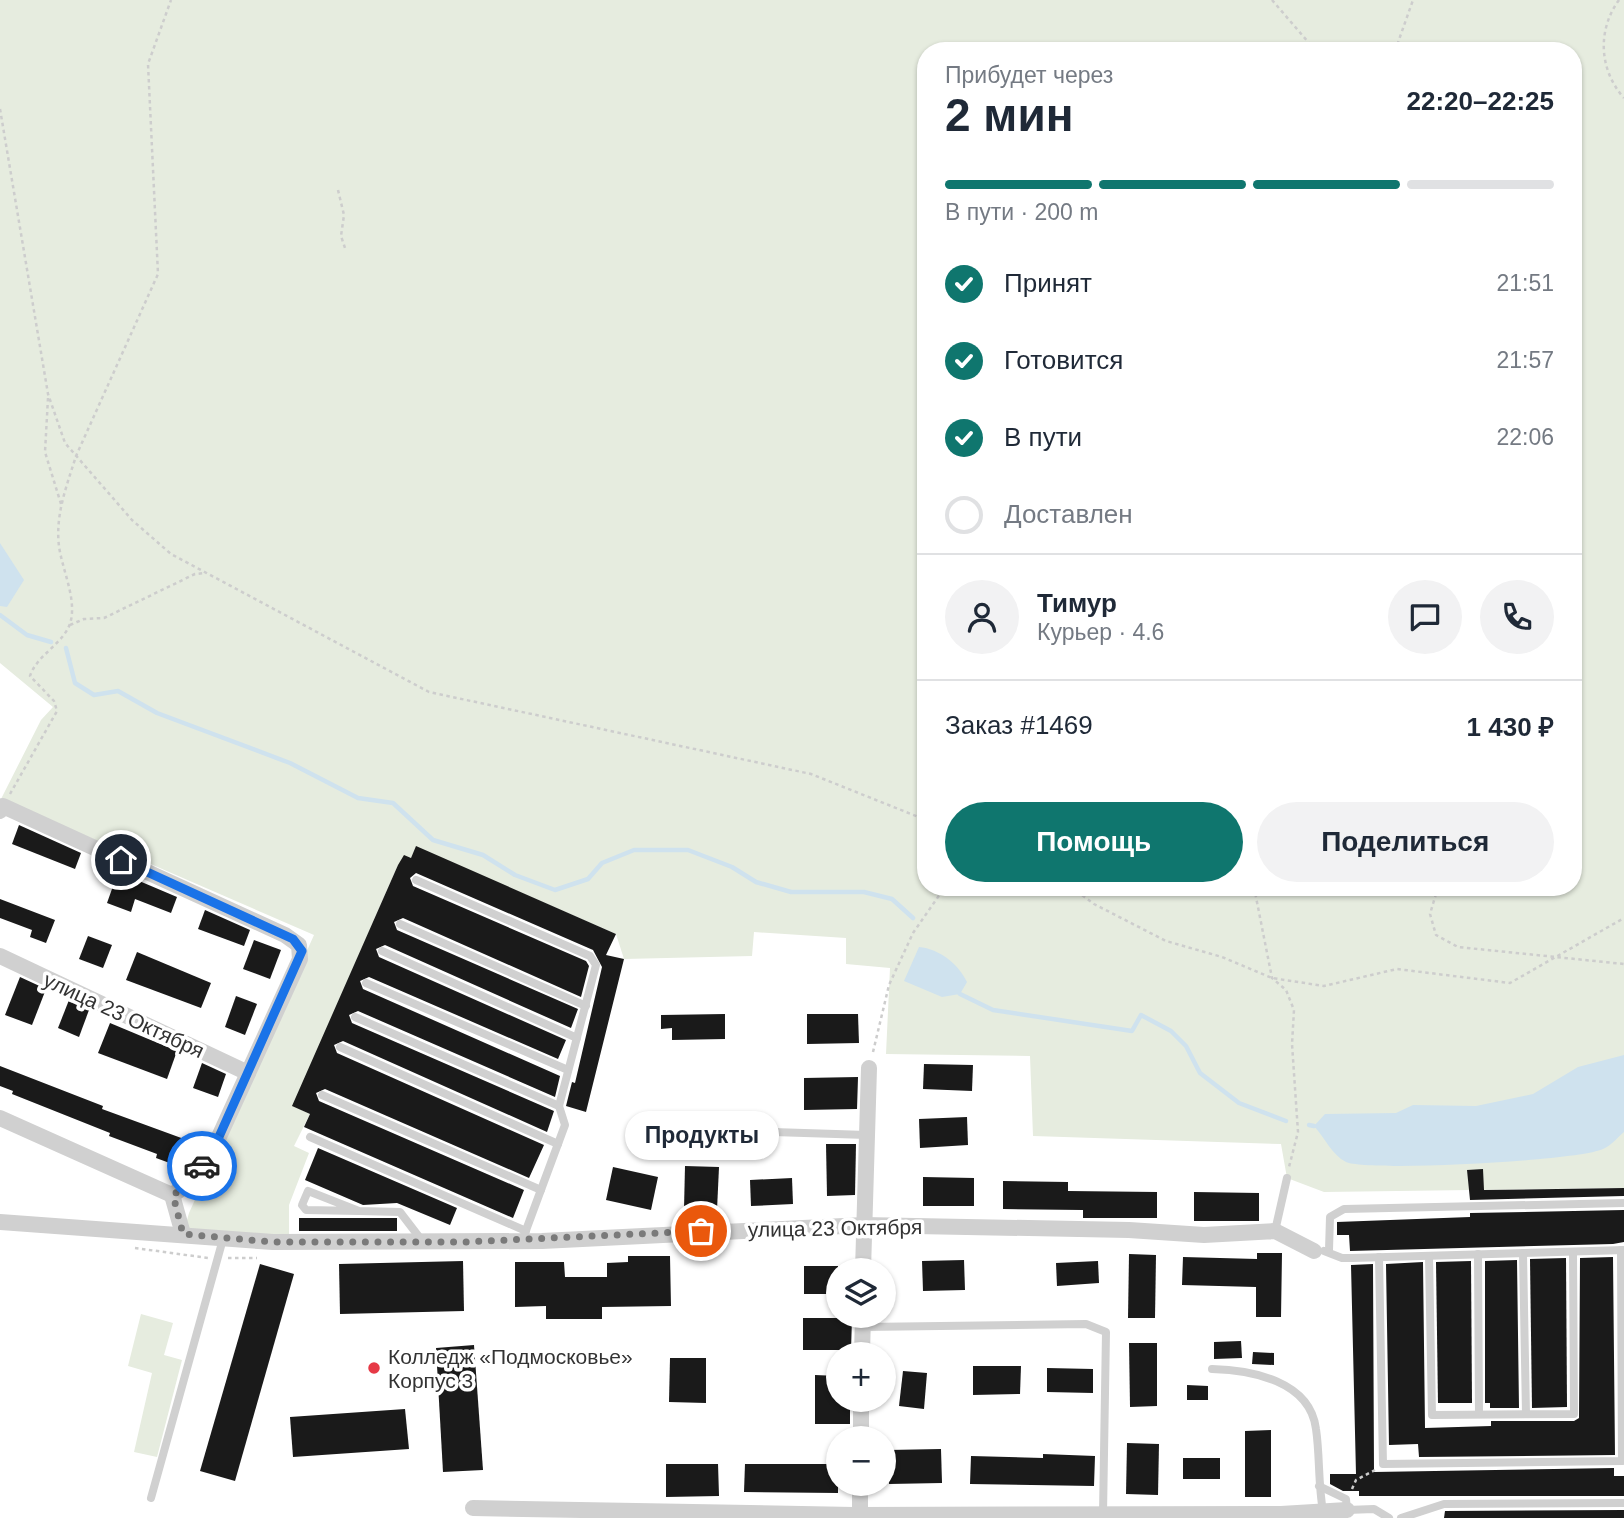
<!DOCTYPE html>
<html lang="ru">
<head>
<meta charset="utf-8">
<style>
  :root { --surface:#fff; --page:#f2f2f3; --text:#1f2937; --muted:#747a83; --line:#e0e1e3; --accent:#0f766e }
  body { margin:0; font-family:Helvetica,sans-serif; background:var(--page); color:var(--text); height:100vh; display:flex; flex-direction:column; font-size:26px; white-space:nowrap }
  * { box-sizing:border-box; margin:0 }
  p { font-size:23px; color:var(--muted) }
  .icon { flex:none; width:38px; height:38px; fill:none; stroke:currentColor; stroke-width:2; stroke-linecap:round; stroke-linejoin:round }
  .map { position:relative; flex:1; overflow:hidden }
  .side { position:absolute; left:917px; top:42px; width:665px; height:854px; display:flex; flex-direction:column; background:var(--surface); border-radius:28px; box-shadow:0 2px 5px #0004 }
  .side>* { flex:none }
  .controls { position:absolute; left:826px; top:1258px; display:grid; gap:14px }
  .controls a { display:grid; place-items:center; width:70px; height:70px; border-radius:50%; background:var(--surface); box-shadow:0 2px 5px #0004; font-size:35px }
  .pin { position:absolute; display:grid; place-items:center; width:60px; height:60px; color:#fff; margin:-30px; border:4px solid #fff; border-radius:50%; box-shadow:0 2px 7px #0007 }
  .courier { position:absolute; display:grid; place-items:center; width:70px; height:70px; margin:-35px; border:5px solid #1a73e8; border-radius:50%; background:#fff; color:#222; box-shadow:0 2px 9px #0007 }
  .bubble { position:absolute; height:49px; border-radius:24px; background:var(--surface); box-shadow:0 2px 5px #0004; font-size:23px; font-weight:600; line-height:49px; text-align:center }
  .headline em { font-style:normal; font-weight:600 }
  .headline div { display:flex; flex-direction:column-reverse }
  .headline { display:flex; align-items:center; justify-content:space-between; height:119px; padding:0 28px }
  h1 { font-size:46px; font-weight:600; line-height:52px }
  .bar { display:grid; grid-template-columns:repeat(4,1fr); gap:10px 7px; align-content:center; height:84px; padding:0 28px }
  .bar i { height:9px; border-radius:5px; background:var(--line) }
  .bar .selected { background:var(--accent) }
  .bar p { grid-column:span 4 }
  .line { display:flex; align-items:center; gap:18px; padding:0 28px; border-top:2px solid var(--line) }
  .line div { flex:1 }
  .round { display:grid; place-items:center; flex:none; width:74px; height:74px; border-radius:37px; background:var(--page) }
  ol { padding:0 28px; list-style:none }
  li { display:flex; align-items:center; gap:21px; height:77px }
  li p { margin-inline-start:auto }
  li .icon { padding:7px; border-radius:50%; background:var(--accent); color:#fff; stroke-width:4 }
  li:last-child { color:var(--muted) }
  li i { width:38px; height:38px; border:4px solid var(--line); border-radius:50% }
  .button { display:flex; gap:14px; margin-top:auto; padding:14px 28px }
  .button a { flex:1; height:80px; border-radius:42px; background:var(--accent); color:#fff; font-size:28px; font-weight:600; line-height:80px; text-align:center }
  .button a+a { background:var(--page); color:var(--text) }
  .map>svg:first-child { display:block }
  .green { fill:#e6ecdf; fill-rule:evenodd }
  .water { fill:#cfe2ee }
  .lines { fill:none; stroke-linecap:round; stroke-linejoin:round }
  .stream { stroke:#cfe2ee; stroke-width:4.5 }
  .building { fill:#1a1a1a }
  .path { stroke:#cdcdcd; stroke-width:2.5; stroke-dasharray:3.5 3.5; stroke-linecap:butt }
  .service { stroke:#d0d0d0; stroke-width:8 }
  .minor { stroke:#d0d0d0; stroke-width:16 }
  .done { stroke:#7a7a7a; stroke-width:7; stroke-dasharray:0 12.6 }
  .route { stroke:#1a73e8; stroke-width:9 }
  .poi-dot { fill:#e63946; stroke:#fff; stroke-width:2.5 }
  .labels { text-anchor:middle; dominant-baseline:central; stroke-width:7; stroke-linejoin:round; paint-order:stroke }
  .street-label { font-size:21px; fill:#333; stroke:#fff }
  .poi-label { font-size:21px; fill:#333; stroke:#fff; text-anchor:start }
</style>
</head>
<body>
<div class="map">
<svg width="1624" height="1518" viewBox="0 0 1624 1518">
  <rect width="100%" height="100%" fill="#fff"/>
  <g class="green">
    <path d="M0 0H1624V1188L1324 1192 1287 1178 1281 1144 1033 1136 1030 1056 886 1054 890 968 846 964V938L754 932 752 956 624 959 616 934 416 847 411 858 398 865 293 1106 310 1114 294 1146 309 1153 289 1205V1242L183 1234 189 1213 314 935 1 799 41 720 53 707 0 663ZM926 51H1573V887H926Z"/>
    <polygon points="141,1314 173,1323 164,1355 182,1360 157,1457 134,1452 152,1373 128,1366"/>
  </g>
  <g class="water">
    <polygon points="0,543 24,580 7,607 0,606"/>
    <path d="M919 947C940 949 958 964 967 982L960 994 942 997 904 981Z"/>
    <path d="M1624 1055V1132C1618 1137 1611 1146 1603 1149 1578 1161 1369 1172 1346 1162 1332 1155 1325 1138 1314 1126L1325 1114 1396 1113 1413 1105 1476 1106 1533 1094 1578 1067Z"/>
  </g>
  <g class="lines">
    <g class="stream">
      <polyline points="0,615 27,635 51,642"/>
      <polyline points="66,648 75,683 94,695 118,691 157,713 290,763 358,798 393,803 433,840 483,855 515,875 555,890 588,879 602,863 634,850 688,850 732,867 756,882 791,892 864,892 892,899 913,918"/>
      <polyline points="960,994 993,1010 1132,1031 1141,1015 1171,1031 1186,1046 1200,1073 1239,1103 1286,1121"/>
      <polyline points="1309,1125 1314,1126"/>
    </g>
  </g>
  <g class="building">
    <polygon points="19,825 81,853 75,869 12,844"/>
    <polygon points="416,846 616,934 606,955 624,959 586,1112 566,1106 572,1082 575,1083 602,967 593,950 416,873 410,878 413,886 586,961 589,966 581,997 403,918 394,922 397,930 578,1009 571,1028 385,945 376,949 379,957 566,1040 558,1059 369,977 360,981 363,989 560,1076 555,1097 358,1011 349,1015 352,1023 554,1111 547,1132 343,1041 334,1045 337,1053 544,1145 529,1178 325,1089 316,1093 319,1101 524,1190 513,1218 304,1127 310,1114 292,1106 398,865 404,855 411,858"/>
    <polygon points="118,872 177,897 171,913 135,899 131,912 107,903"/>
    <polygon points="0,899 55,920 46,943 30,937 32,930 0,918"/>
    <polygon points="205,910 250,930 244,946 198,929"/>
    <polygon points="88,936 112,945 103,968 79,959"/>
    <polygon points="254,940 281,950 270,979 243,969"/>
    <polygon points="137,952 211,983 201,1008 126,980"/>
    <polygon points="20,977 46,989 32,1025 5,1015"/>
    <polygon points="236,996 257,1004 245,1035 225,1027"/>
    <polygon points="69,1000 89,1010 79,1037 58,1028"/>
    <polygon points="725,1014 725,1039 672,1040 672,1028 661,1029 661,1015"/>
    <polygon points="807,1014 858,1014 859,1043 807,1044"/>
    <polygon points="110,1023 177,1051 167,1079 98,1053"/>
    <polygon points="202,1063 226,1074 218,1097 193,1088"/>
    <polygon points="924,1064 973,1065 972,1091 923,1089"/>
    <polygon points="0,1066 103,1106 102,1109 195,1143 186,1169 156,1158 157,1154 109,1136 110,1133 12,1094 13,1091 0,1086"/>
    <polygon points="858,1077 857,1109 804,1110 804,1078"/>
    <polygon points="967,1117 968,1145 920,1148 919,1119"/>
    <polygon points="826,1144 856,1144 855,1195 827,1196"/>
    <polygon points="318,1148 457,1208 450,1225 397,1203 363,1205 305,1180"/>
    <polygon points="685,1166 719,1167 717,1210 684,1209"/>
    <polygon points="613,1167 658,1177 651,1210 606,1200"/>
    <polygon points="1483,1169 1484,1190 1624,1188 1624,1196 1470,1200 1467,1170"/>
    <polygon points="923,1177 974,1178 974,1206 923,1206"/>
    <polygon points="792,1178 793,1204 751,1206 750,1180"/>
    <polygon points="1003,1181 1068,1182 1068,1191 1157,1192 1157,1218 1083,1218 1083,1210 1003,1209"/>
    <polygon points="1194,1192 1259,1193 1259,1221 1194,1221"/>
    <polygon points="1624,1210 1624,1242 1613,1244 1350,1251 1349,1235 1337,1235 1337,1222 1470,1217 1470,1213"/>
    <rect x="299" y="1218" width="98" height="13"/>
    <polygon points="1257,1253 1282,1253 1281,1317 1256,1317 1256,1287 1182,1285 1183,1257 1257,1259"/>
    <polygon points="1129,1254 1156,1255 1155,1318 1128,1318"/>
    <polygon points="628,1256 670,1256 671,1306 602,1307 602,1319 546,1319 546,1306 515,1307 515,1262 564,1262 565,1277 607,1277 607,1263 628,1262"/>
    <polygon points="1613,1257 1615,1455 1419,1457 1418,1444 1389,1445 1386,1264 1423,1262 1425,1428 1491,1426 1491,1421 1574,1421 1579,1418 1580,1258"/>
    <polygon points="1566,1258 1567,1407 1532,1408 1530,1259"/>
    <polygon points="964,1260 965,1290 923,1291 922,1261"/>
    <polygon points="1517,1260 1519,1408 1490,1408 1490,1403 1485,1403 1485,1261"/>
    <polygon points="463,1261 464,1311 340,1314 339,1264"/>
    <polygon points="1098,1261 1099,1283 1057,1286 1056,1263"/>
    <polygon points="1471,1261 1472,1403 1438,1403 1436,1262"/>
    <polygon points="260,1264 294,1274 235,1481 200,1471"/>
    <polygon points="1373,1264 1374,1472 1614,1468 1614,1476 1624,1476 1624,1496 1359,1496 1359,1491 1343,1491 1330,1484 1330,1474 1356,1474 1351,1265"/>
    <rect x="804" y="1266" width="34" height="28"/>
    <polygon points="803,1318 852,1318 851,1350 803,1350"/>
    <polygon points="1241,1341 1242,1358 1214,1359 1214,1342"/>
    <polygon points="1129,1343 1157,1343 1157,1406 1130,1407"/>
    <polygon points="474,1345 483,1470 443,1472 436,1348"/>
    <polygon points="1253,1352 1274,1353 1274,1365 1252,1364"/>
    <polygon points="670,1358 706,1358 706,1403 669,1402"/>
    <polygon points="973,1366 1021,1366 1020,1394 973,1395"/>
    <polygon points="1047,1368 1093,1369 1093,1393 1047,1392"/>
    <polygon points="903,1371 927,1373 924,1409 899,1406"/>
    <polygon points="815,1375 838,1376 838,1400 850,1400 850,1424 815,1424"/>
    <polygon points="1187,1385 1208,1386 1208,1400 1187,1400"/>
    <polygon points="405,1409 409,1449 293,1457 290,1417"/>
    <polygon points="1271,1430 1271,1497 1245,1497 1245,1431"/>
    <polygon points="1127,1443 1159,1444 1158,1495 1126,1494"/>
    <polygon points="941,1449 942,1483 889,1484 888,1450"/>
    <polygon points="1043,1454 1095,1456 1094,1486 970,1484 971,1456 1043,1458"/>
    <rect x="1183" y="1458" width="37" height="21"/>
    <polygon points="666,1464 718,1464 719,1496 666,1497"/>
    <polygon points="745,1464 838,1464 838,1493 744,1492"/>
    <polygon points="1624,1510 1624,1518 1444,1518 1445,1511"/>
  </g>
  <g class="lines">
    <g class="path">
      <polyline points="1272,0 1309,43 1308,51"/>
      <path d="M1619 0C1597 30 1599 70 1624 98"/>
      <polyline points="1395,51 1413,0"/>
      <polyline points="0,109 48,394 65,443 132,520 171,554 429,692 811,774 926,820"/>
      <polyline points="338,190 344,215 341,236 345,248"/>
      <polyline points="48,398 45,452 61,504"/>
      <polyline points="70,625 84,619 104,618 195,574 206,573"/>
      <path d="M10 794 57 711 54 701 30 676C37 654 66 643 71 620 76 597 62 569 59 546 55 515 67 485 76 456L158 274 148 64 171 0"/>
      <polyline points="1071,887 1094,904 1166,941 1222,957 1272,978 1324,986 1397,969 1510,983 1624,918"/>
      <polyline points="1254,887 1272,978 1286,990 1294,1010 1292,1044 1298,1132 1289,1167"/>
      <polyline points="1438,887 1430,914 1436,935 1458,947 1624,964"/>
      <polyline points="873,1052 889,985 913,933 945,887"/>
      <polyline points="135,1248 208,1258"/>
      <polyline points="228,1258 257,1258"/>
      <polyline points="1352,1489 1356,1480 1375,1470"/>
    </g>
    <g class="service">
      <polyline points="416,880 590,956 596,965 559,1106 565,1125 522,1241"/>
      <polyline points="400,924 586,1006"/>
      <polyline points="382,951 577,1038"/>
      <polyline points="366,983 568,1070"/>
      <polyline points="355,1017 559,1106"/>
      <polyline points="340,1047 558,1144"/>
      <polyline points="322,1095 541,1190"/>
      <polyline points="773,1132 867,1135"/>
      <polyline points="310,1137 526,1231"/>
      <polyline points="359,1211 306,1210 302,1205 308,1191 359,1211 400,1212 423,1242"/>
      <polyline points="1275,1231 1287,1178"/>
      <polyline points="1329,1250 1330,1217 1344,1209 1624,1203"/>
      <polyline points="1324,1251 1342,1258 1352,1258 1624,1250"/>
      <polyline points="1523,1253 1526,1414"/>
      <polyline points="1478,1254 1479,1414"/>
      <polyline points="1429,1256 1432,1415 1574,1414 1573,1252"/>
      <polyline points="1379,1257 1383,1464 1622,1461 1621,1250"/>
      <polyline points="863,1327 1086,1324 1106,1332 1103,1514"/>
      <path d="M1212 1369C1252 1370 1310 1381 1316 1429 1320 1456 1318 1484 1323 1511"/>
      <polyline points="1319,1486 1346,1499 1347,1510 1374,1509 1389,1518"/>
      <polyline points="151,1498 223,1239"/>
      <polyline points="1401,1518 1444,1504 1624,1503"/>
    </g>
    <g class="minor">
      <polyline points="0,811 3,806 285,935 299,945 300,959 218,1139 193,1181 172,1195 183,1234"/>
      <polyline points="0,956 248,1073"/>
      <polyline points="0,1118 172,1195"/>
      <polyline points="0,1222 273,1242 542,1241 864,1225 1129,1230 1204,1235 1275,1231 1314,1251"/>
      <polyline points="863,1270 869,1068"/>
      <polyline points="862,1354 863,1316"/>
      <polyline points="861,1438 861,1400"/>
      <polyline points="473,1508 854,1515 1281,1514 1347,1510"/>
      <polyline points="860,1518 860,1484"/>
    </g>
  </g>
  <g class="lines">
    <polyline class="done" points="202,1166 192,1181 173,1195 183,1234 273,1242 464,1242 701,1231"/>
    <polyline class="route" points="121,860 293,939 302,951 218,1139 202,1166"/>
  </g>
  <circle class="poi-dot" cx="374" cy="1368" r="7"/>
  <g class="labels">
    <g class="street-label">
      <text transform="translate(124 1015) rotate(25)">улица 23 Октября</text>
      <text transform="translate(835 1228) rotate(-1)">улица 23 Октября</text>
    </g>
    <g class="poi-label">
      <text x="388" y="1356">Колледж «Подмосковье»<tspan x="388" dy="24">Корпус 3</tspan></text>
    </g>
  </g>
</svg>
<div class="controls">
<a><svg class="icon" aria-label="layers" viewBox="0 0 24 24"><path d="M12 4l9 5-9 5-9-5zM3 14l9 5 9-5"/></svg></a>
<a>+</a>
<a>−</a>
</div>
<div class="pin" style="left:701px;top:1231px;background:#ea580c"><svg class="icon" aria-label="bag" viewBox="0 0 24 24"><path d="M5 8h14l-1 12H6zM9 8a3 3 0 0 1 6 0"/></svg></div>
<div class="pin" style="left:121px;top:860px;background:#1f2937"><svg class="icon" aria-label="home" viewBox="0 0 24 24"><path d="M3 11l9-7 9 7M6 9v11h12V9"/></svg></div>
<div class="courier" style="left:202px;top:1166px"><svg class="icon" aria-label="car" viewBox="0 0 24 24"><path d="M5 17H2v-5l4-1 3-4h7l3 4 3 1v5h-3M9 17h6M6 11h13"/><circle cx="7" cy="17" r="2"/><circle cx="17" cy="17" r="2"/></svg></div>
<div class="bubble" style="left:625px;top:1111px;width:154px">Продукты</div>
<section class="side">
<div class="headline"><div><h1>2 мин</h1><p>Прибудет через</p></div><em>22:20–22:25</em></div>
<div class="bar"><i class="selected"></i><i class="selected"></i><i class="selected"></i><i></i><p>В пути · 200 m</p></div>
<ol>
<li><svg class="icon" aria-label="check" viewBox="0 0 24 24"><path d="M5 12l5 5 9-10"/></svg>Принят<p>21:51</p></li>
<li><svg class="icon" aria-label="check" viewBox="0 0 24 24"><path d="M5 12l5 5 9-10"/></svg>Готовится<p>21:57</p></li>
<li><svg class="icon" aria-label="check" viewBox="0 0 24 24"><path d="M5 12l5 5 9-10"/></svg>В пути<p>22:06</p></li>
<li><i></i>Доставлен</li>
</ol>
<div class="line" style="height:126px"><a class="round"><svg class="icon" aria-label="person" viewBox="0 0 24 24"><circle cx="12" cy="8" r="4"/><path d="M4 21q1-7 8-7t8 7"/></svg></a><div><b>Тимур</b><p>Курьер · 4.6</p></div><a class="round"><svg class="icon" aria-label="chat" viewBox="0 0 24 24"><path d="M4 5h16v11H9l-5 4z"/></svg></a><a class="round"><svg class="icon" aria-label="phone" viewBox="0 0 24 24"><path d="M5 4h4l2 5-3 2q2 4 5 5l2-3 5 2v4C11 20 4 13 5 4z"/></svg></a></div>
<div class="line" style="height:91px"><div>Заказ #1469</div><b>1 430 ₽</b></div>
<div class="button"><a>Помощь</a><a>Поделиться</a></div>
</section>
</div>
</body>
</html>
